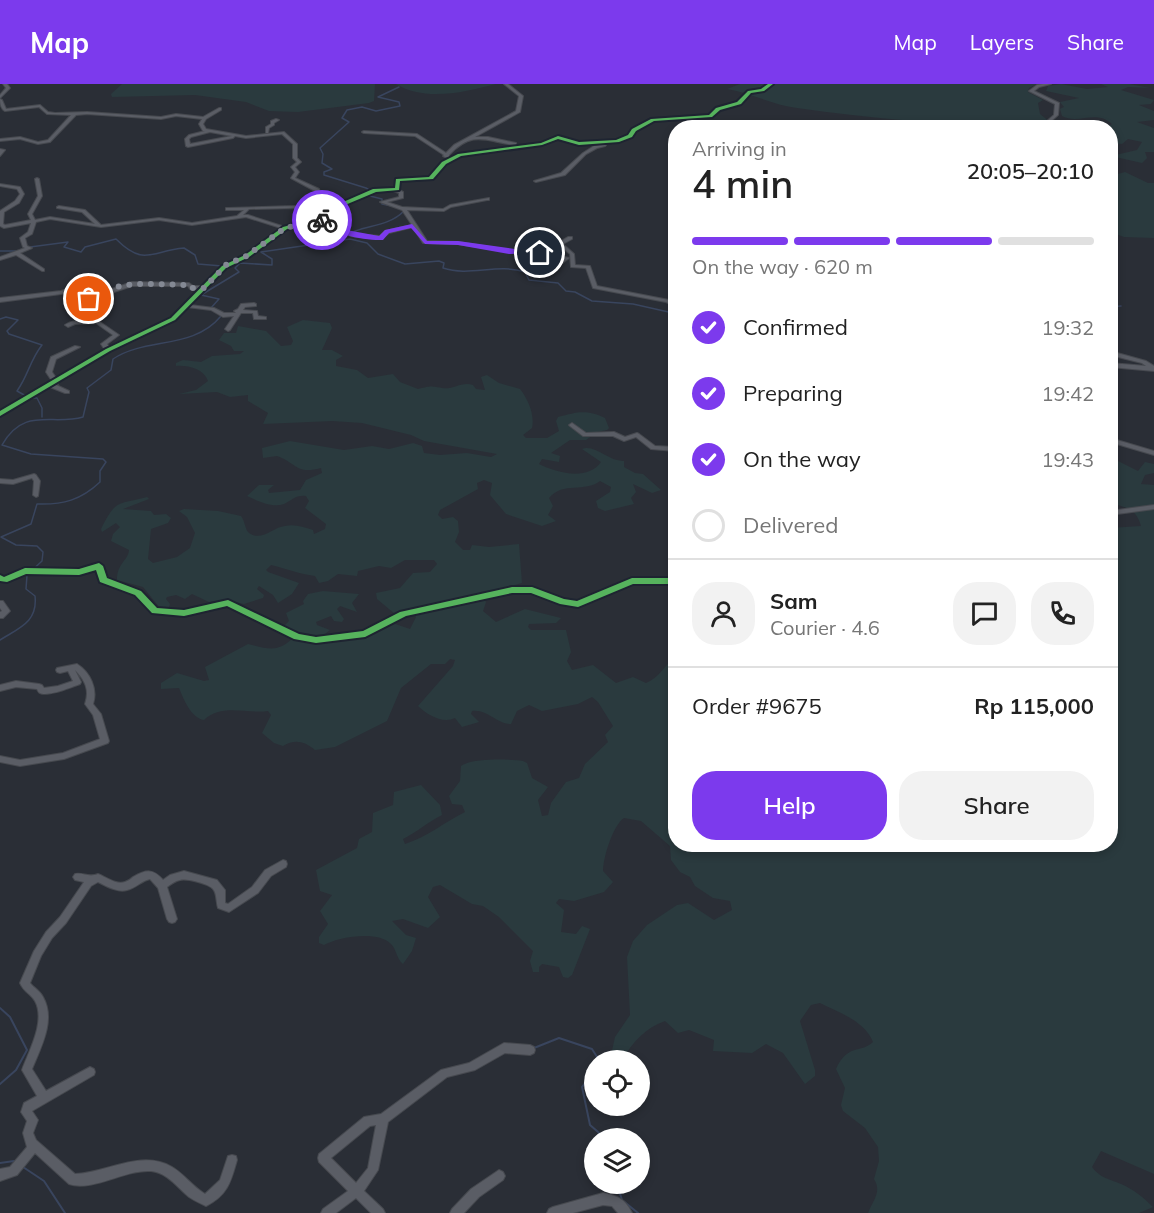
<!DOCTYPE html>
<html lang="en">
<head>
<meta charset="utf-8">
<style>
  :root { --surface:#fff; --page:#f2f2f2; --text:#222; --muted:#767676; --line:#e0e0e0; --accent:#7c3aed }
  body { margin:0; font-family:Mulish,sans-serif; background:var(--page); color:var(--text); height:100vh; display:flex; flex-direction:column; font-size:22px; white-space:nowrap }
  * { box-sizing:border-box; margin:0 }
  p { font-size:20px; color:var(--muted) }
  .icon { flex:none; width:33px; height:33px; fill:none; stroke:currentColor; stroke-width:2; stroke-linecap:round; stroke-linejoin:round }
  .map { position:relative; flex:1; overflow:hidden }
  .drawer { position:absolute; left:668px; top:36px; width:450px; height:732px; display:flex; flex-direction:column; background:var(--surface); border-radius:24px; box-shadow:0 3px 9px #0003 }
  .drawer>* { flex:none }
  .fabs { position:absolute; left:584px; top:966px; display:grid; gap:12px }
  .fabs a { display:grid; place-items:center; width:66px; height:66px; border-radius:50%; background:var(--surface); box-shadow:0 3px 9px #0003; font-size:30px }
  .pin { position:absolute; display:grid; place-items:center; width:51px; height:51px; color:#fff; margin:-26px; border:3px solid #fff; border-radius:50%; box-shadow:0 2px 6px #0007 }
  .courier { position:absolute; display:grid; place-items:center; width:60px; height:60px; margin:-30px; border:4px solid #7c3aed; border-radius:50%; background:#fff; color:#222; box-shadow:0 2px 8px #0007 }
  .headline em { font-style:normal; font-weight:600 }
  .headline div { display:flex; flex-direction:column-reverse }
  .headline { display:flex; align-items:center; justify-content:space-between; height:102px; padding:0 24px }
  h1 { font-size:39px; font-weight:600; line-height:45px }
  .bar { display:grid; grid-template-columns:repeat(4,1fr); gap:9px 6px; align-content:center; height:72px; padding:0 24px }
  .bar i { height:8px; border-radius:4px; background:var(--line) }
  .bar .active { background:var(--accent) }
  .bar p { grid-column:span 4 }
  .line { display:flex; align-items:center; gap:15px; padding:0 24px; border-top:2px solid var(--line) }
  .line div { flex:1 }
  .round { display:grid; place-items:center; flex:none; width:63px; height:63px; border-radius:24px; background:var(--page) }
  ol { padding:0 24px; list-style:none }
  li { display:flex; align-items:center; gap:18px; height:66px }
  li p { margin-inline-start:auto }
  li .icon { padding:6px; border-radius:50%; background:var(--accent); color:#fff; stroke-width:4 }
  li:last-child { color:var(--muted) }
  li i { width:33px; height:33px; border:3px solid var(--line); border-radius:50% }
  .primary-button { display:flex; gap:12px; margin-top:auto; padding:12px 24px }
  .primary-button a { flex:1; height:69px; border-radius:24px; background:var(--accent); color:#fff; font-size:24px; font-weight:600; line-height:69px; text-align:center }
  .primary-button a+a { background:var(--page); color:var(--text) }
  header { display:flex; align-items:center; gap:36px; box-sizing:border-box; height:84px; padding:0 30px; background:var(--accent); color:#fff }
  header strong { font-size:28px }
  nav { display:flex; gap:33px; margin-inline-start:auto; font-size:21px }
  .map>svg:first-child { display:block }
  .green { fill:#2a3a3e }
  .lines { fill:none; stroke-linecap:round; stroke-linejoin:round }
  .stream-far1 { stroke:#39455e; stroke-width:1.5 }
  .stream { stroke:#39455e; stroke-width:2 }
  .minor-casing { stroke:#46494f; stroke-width:2 }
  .minor { fill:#5a5d65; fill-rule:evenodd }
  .cycleway-casing { stroke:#1e2431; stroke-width:4 }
  .cycleway { fill:#56b35d; fill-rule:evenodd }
  .route { fill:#7c3aed }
  .done { stroke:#848994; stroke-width:6; stroke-dasharray:0 10.8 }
</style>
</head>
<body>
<header>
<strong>Map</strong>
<nav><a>Map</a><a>Layers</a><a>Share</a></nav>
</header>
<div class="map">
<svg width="1154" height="1129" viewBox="0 0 1154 1129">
  <rect width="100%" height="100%" fill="#2a2e36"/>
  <g class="green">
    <polygon points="122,0 375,0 374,17 369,19 298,28 269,27 246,18 195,11 112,13 111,10"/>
    <path d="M396 0H496C465 8 425 18 396 0Z"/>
    <path d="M740 0H1037L1029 4 1028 8 1043 16 1038 19 1040 30 1056 43C969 43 883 36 797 24 773 21 751 9 727 5Z"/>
    <path d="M1061 0 1087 5 1108 3 1101 0H1129L1150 4 1128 3 1121 6 1154 16 1151 20 1139 21 1154 27V36L1137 38 1154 44V68H1145L1147 74 1142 79 1111 72 1137 66 1142 58 1128 55 1122 60 1110 59V55L1114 52 1110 51 1108 42 1112 40C1096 25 1079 41 1062 32L1060 25 1064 23 1060 18 1079 14 1046 7 1048 2Z"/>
    <polygon points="1125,88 1148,99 1154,99 1154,154 1124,153 1110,148 1110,92"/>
    <path d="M303 236 330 239 332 244 322 266H332L343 272 336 276V282L357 286 368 294 393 290 400 298 418 305C433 302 427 302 442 304 453 306 462 297 473 301L476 305 485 306 481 293 487 291 499 299 520 305C528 315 535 331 532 344L523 351 526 354H547L559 347 556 337 558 333C577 328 586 325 605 334L609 344 607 346 597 348 586 356H570L551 369 560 372 559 378 542 375 539 380C555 388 587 398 601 378L582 365C595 360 609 378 624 377V383L635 389 643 390 661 406 652 409 633 400 636 408 631 414 634 420 605 427 598 424 596 417 610 408 611 403 600 397C585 409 563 397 549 414L553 422 548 431 556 437 542 442 506 430 490 411 492 399 484 396 477 399 478 405 440 426 438 431 442 435 453 433 458 437 459 448 455 458 463 466H470L472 461 489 463 519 460 522 499 481 510 486 518 483 527 496 538 525 525 561 534 556 539 529 540 528 543 531 546H566L571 568 567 577 572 586 593 581 616 599 633 593 646 599C659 594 664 582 675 573V760H1110V444L1141 442C1137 428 1131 425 1118 421L1110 425V384L1114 375 1138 387 1145 378 1154 380V389L1145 391 1141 400 1154 401V1090L1101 1067 1092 1083C1100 1094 1109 1095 1121 1100 1133 1105 1144 1114 1153 1123L1139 1129H868C873 1116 882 1108 874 1095L879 1077 878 1063 865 1044 843 1027 841 1021 845 1004 836 985C848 959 860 970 873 958 865 937 838 928 820 919L811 921 800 937 815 986V992L805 1000 783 969 766 960 752 969 713 967 714 956 689 946 678 949 665 937C645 944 633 958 622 976H610L615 953 630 931 627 873 633 857 647 841 677 821 688 819 714 836 732 826 730 817 713 814 695 802 690 793 680 788 671 776 670 762 641 737 624 734C613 741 603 774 603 787L613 798 604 808 574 817 559 815 556 819 564 826 561 848 576 850 582 842 590 845 572 891 568 894 563 893 559 883 542 880 539 883V888H533L530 877 533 867 499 833 483 822 472 820 440 801 433 803 428 813 440 833 428 844 403 835 392 837 406 851 416 854 412 867 403 880C396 874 397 866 391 860 378 846 338 853 324 861L319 859V853L328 840 320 827 332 811 320 807 316 786 357 764 359 755 372 748 373 729 393 721 394 708 421 701 440 721 442 731C428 738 417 748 403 755L405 760C429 752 443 739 465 728L462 721 452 720 449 712 460 697 461 682C472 674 509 675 523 677L527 679 532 694 548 703 538 716 542 732 548 731 551 719 566 698 579 694 585 680 608 658 605 651 613 642 598 618 592 613 578 620 542 627 529 621 517 627 511 640C496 640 488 625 472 627L471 630 479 638 462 643 455 634C443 640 427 631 418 622L453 582 455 576 450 575 445 580H431L401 604 387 637 335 663 315 666C304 657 295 655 283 662L274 659 262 649 271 631 268 627C247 630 221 619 204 636 191 634 184 616 179 604L161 605V599L177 589 204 597 209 596 205 583 248 560C270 565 278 570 297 550L284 542 289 537 286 529 304 520 303 517 308 510 323 507 359 510 352 519 357 528 340 522 337 525 344 535 342 538 334 537 331 532 316 538 317 541 330 546 321 553 312 552 308 555 324 558 370 552 395 540 410 545 416 533 412 526 406 525 395 530 377 515 376 509 400 504 413 489 430 488 437 480 434 476H405L391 484 379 482 358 487 357 492 338 490 328 497 319 499 315 492C299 490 288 485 271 481L266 486 268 488 299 499 292 510 278 519 273 511 259 502 257 505 264 511 263 514 244 520 227 516 209 518 192 510 185 515 176 511 167 513 166 515 170 520 169 523 160 524 143 503 117 496C117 479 128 477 129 466L111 457 113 450 120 443 116 439 102 448 101 445C116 415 117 421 147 413L149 415 123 425 151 427 154 431 166 430 171 434 168 439 151 445 148 475 153 479 177 473 190 464 195 449 187 433 179 427 184 425 218 427 241 432C245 437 245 446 249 449 262 458 273 443 285 442 295 440 303 443 313 446L314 450 325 445 326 440 305 424 309 417 306 412C295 411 293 416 284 420 272 424 258 417 247 412L259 401H274L268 406 269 409 300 406 306 396 322 389 321 384C296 391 297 379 277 372L263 374 262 364 290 357 344 366 372 362 389 365 413 359 422 362 424 369 440 371 467 369 491 373 497 370 424 357 411 351 362 339 332 337 263 340 268 329 248 317V311L230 313 217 308 179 310 196 306 208 297C204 285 188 281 176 282V279L183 276 201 278 212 272 240 270 244 267H234L231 262 219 256 224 249H236L238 242 266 247 281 262 291 261 293 257 287 243Z"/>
  </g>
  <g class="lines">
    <g class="stream-far1">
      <polyline points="392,122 382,120 382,115 370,112 371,107 366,104 324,91 324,88 332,85 322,79 323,70 320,64 349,38 342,34 347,26 362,23 376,27 400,22 399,18 378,13 399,3"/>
      <path d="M343 155C359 139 385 146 404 127"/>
      <path d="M30 163 68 158 64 163 81 168 85 163 116 155C144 183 151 167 184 164L195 171 198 180 222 182"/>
      <polyline points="0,167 17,167"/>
      <polyline points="1110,223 1121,222"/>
      <path d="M210 225 219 215 201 211 239 188 235 184 240 179 272 181V175L261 168 350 155 367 159 378 170 405 180 439 177 444 179 443 184C470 193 497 179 525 188L529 196 558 199 566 207 575 208 592 217 633 220 673 229 675 232"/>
      <path d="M0 235 6 233 18 236 7 247 9 250 42 261C30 276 28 292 17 307L26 312"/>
      <polyline points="30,314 37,314 42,324 42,333"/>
      <path d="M0 556C19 544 38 538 35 512L26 505 27 491 42 477 43 468 37 462 16 461 1 453 31 440 37 420C63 421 81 416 100 398V387L106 378 103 375 31 370 2 361C24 322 52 342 83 333L89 308 87 304 111 286 113 275C146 253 193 266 221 232"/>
    </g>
    <g class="stream">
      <polyline points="0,924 10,933 27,966 16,986 0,1000"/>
      <polyline points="534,964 559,954 592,965 599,976"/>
      <polyline points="594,989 582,1003 590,1041 605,1054"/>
      <polyline points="0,1079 14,1077"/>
      <polyline points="23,1083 44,1097 65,1129"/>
      <polyline points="617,1100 622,1116 638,1129"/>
    </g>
    <defs>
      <g id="minor">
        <polygon points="3,0 7,0 10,4 0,14 0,11 6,4"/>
        <path d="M504 0H508L523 12 520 28 475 53H488L516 59V61C486 58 474 45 449 71V73H445L443 72 444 71 415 52 364 49 362 48 364 47 417 50 446 69 454 61 516 27 519 12Z"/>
        <path d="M768 0H773L763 7 751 9 740 20 719 26 711 33 654 37 635 47 631 53 618 58 579 61 558 54 542 61 461 72 446 80 433 95 400 97 399 106 403 108V114L387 118 402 123 443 125 450 121 489 114V116H487L451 123 444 127 407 126 427 157 458 158 529 169 544 167 568 153H572V155L563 160 574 170 575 181 590 182 597 202 669 216 675 219V227L672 225V221L666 218 593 204 586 184 571 183 570 170 560 162 547 169 529 171 458 160 425 159H423L413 143 389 149 381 155 351 152 318 136 287 145 249 173 226 184 190 221 214 224 224 229H236L234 227 238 225 241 220 254 219 256 220V222L245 223 243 226 257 227 258 232 266 233V235H254L253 229H241L230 246 228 247 225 245 234 232 223 233 211 226 187 223 175 236 110 267 58 298V300H54L69 307V309H65L50 303 0 332V328L52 297 46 288 51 273 75 262 80 263 56 275 52 288 56 294 105 266 101 260 113 251 96 239 75 240 68 243 65 241C73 235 83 237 92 237L80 228 91 218 86 216 89 213 132 198 189 199 193 202H202L222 182 245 171 281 144 246 133 192 141 159 136 101 143 50 135 36 138 32 150 25 154 27 162 32 164 20 169 44 185V187H42L16 171 0 176V173L25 164 23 163 20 154 28 148 31 139 4 144 0 142V127L15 117 20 110 17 105 0 102V100L20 103 24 110 19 119 4 128 3 140 5 141 31 136 28 130 38 112 35 95 37 94 39 95 42 112 32 130 35 136 50 133 95 140 82 128 57 124V123L59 122 85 126 101 141 159 134 192 139 237 132 244 126H226V124H228L295 122 309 130H320V132L328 126 319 116 315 107 291 94 295 88 291 83 297 78 293 74V60L282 50 246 54 235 52 233 54 188 63 186 62 185 55 189 51 205 47H203L199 40 202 35 176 32 161 35 87 30 76 31 50 58 38 60 20 55 0 57V55L20 53 38 58 48 56 71 31 47 30 39 23 5 27C1 25 0 19 0 15L2 16 6 25 40 21 48 28 55 29 87 28 161 33 176 30 203 33 219 24H221V26L206 35 203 40 206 45 246 52 284 48 297 60V74L301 78 295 83 299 88 295 94 319 105 323 115 332 124 373 105 395 104 396 95 430 93 442 78 459 70 541 59 558 52 579 59 616 56 629 51 633 45 652 35 709 31 717 24 738 18 749 7 761 5ZM210 48 232 52 190 60 189 55 191 53ZM376 107H393L399 109V113L380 118 402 126 412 141 385 147 380 152 354 150 322 135 338 124ZM294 124 306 132H319L316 134 285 143 248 131H243L249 125ZM132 202H188L190 205 199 206 171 234 109 263 107 260 119 251 100 238V236H97L86 228 98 218 93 215Z"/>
        <polygon points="1043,0 1051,0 1039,3 1034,7 1059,19 1058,31 1050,38 1050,44 1046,44 1046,38 1054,31 1055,20 1029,7 1037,1"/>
        <polygon points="276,35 279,36 274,39 274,41 269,44 268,49 266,49 266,43 271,40 271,37"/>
        <polygon points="684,41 717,43 719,44 683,43 683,41"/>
        <polygon points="604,60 606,61 605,62 597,64 586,70 565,91 536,98 534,97 561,89 583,69 594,62"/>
        <polygon points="0,65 5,66 0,72"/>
        <polygon points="565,173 569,174 560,181 556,181 556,179"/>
        <polygon points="90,200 92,201 92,203 81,204 61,210 0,218 0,214 61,207 81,201"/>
        <polygon points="1110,267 1146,277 1154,282 1154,287 1110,283 1110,279 1146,282 1142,279 1110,271"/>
        <polygon points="572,339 586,349 614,348 625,353 637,349 639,350 655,362 675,363 675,367 651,365 636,353 624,357 613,352 583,352 570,342 569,341"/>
        <polygon points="1110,354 1154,367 1154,371 1110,358"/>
        <polygon points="34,390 36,391 40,397 38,412 36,413 33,411 34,397 32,394 13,400 0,399 0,395 13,396"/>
        <polygon points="1154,421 1154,425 1110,431 1110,427"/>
        <polygon points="99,480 102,482 106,495 141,507 157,525 184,527 228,517 299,551 316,553 363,548 400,528 512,504 532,504 564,516 577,518 632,495 675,495 675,499 633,499 578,522 560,520 531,508 512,508 405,532 365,553 316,559 294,555 227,522 184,531 152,529 135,511 101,498 96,485 79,490 26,489 6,498 4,498 0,497 0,492 4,493 25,485 79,486"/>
        <polygon points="0,517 3,517 10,527 3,534 0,534 0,528 2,527 0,524"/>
        <path d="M77 580C90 588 98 605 93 620L101 630 109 657 108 659 64 675 20 682 0 678V672L20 676 63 669 100 655 93 631 85 620C90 606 85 596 75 586L81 598 80 600C72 603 48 613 40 609 38 608 38 607 37 605L16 603 0 607V601L16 597 39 600 42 601 44 604 58 602 73 597 68 587 60 589 57 588 56 586 57 584Z"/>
        <path d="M283 776 286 777 287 780 286 783 271 792 258 809 229 828 218 824C216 818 217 809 213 805 209 800 186 794 180 796 175 797 171 800 167 803L177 835 175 838 172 839 169 838 167 835 158 804 150 795C141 797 136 804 127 806 118 809 106 802 98 798L91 802 66 839 52 854 41 872 30 899C34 904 40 907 43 913 56 936 41 963 32 985L46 1007 90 983 94 985 95 988 94 991 32 1027 38 1036 33 1049 36 1056 75 1090C107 1089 141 1065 172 1083 184 1090 192 1102 205 1110L220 1096 228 1072 232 1071 236 1072 237 1076C231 1097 228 1111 206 1122 200 1119 195 1117 189 1113 177 1103 168 1089 151 1087 126 1085 92 1108 69 1100L35 1069 17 1091 0 1097V1085L10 1083 27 1063 23 1049 27 1037 21 1028 24 1019 37 1012 22 986C29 967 46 937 35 917 31 910 24 908 20 899L34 867 46 848 60 833 84 798 75 796 73 793 75 790C83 788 88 794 98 790 106 793 116 801 125 798 128 797 131 795 133 793 147 785 153 785 163 796L170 791 184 787 217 796 225 806V819L228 820 252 803 265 786Z"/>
        <path d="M504 959 530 961 534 963 535 966 534 969 530 971 505 969 475 986 447 993 388 1038 378 1086 364 1107 383 1125 385 1129H371L356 1114 336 1129H321L323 1125 348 1107 319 1078 318 1074 319 1070 364 1033 381 1030 441 986 469 979ZM376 1041 368 1084 356 1099 331 1074 370 1042Z"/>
        <polygon points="499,1086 503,1088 505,1092 503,1096 479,1113 464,1129 450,1129 452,1125 471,1105"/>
        <path d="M603 1109C618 1112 625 1115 632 1129H618L612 1122 603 1121 573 1129H547L549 1125 553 1123Z"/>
      </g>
    </defs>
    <use href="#minor" class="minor-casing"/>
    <use href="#minor" class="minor"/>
    <defs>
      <g id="cycleway">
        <polygon points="768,0 773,0 764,7 751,9 741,20 720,26 712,33 654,37 636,47 632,53 619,58 579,61 558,55 542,61 461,72 446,80 433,95 400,97 399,106 376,108 338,124 320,136 287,145 249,173 226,184 175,236 110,267 0,332 0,327 106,265 171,234 222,182 245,171 283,143 316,134 334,122 373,105 395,104 396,95 429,93 442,78 458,70 541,59 558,52 579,58 616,56 628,51 632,45 651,35 709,31 716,24 737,18 748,7 761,5"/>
        <polygon points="99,479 103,482 107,494 141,507 157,524 184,526 228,516 299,550 316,553 363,547 400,528 512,503 532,503 564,515 577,517 632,494 675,494 675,500 633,500 578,523 560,520 531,509 512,509 406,532 365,553 316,559 294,555 227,522 184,532 152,529 135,511 100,498 96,486 79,491 26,490 7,498 0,497 0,491 4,493 25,484 79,485"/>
      </g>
    </defs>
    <use href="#cycleway" class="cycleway-casing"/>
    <use href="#cycleway" class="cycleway"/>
  </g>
  <path class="route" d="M320 135 341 145 379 152 385 146 412 140 427 157H458L543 169 509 170 458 161 425 160 411 144 389 149 383 156C366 157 327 150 320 135Z"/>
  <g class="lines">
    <path class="done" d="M89 215C119 194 155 201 189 201L192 204H204L227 180 245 173 285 144 322 136"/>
  </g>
</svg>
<div class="fabs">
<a><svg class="icon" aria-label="locate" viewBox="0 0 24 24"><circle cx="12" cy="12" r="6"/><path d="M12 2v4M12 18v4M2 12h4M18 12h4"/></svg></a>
<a><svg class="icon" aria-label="layers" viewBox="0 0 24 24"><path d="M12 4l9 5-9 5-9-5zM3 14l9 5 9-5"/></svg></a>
</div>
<div class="pin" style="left:89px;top:215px;background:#ea580c"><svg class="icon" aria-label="bag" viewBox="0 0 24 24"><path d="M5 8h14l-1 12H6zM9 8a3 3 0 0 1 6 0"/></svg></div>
<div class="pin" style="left:540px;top:169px;background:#1f2937"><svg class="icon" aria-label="home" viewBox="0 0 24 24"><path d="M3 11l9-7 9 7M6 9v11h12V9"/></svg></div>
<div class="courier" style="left:322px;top:136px"><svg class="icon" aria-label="bike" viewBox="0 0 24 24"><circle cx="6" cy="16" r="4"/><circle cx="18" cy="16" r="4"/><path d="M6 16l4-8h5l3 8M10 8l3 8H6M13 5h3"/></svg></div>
<section class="drawer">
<div class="headline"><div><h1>4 min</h1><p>Arriving in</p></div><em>20:05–20:10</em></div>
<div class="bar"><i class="active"></i><i class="active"></i><i class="active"></i><i></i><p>On the way · 620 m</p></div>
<ol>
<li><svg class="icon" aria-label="check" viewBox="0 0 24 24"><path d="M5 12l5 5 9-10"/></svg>Confirmed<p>19:32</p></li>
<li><svg class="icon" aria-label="check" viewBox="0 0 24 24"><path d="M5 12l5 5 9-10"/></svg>Preparing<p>19:42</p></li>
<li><svg class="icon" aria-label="check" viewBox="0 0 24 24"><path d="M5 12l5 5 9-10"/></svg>On the way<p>19:43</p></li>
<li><i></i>Delivered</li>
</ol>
<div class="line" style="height:108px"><a class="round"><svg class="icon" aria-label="person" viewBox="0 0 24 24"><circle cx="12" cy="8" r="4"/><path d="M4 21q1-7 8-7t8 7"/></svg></a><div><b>Sam</b><p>Courier · 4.6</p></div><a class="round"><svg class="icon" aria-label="chat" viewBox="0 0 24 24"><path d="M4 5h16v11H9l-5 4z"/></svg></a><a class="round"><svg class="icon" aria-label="phone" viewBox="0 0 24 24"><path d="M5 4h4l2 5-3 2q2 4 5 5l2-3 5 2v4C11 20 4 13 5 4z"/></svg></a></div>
<div class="line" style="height:78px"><div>Order #9675</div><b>Rp 115,000</b></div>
<div class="primary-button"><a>Help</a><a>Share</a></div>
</section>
</div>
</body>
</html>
